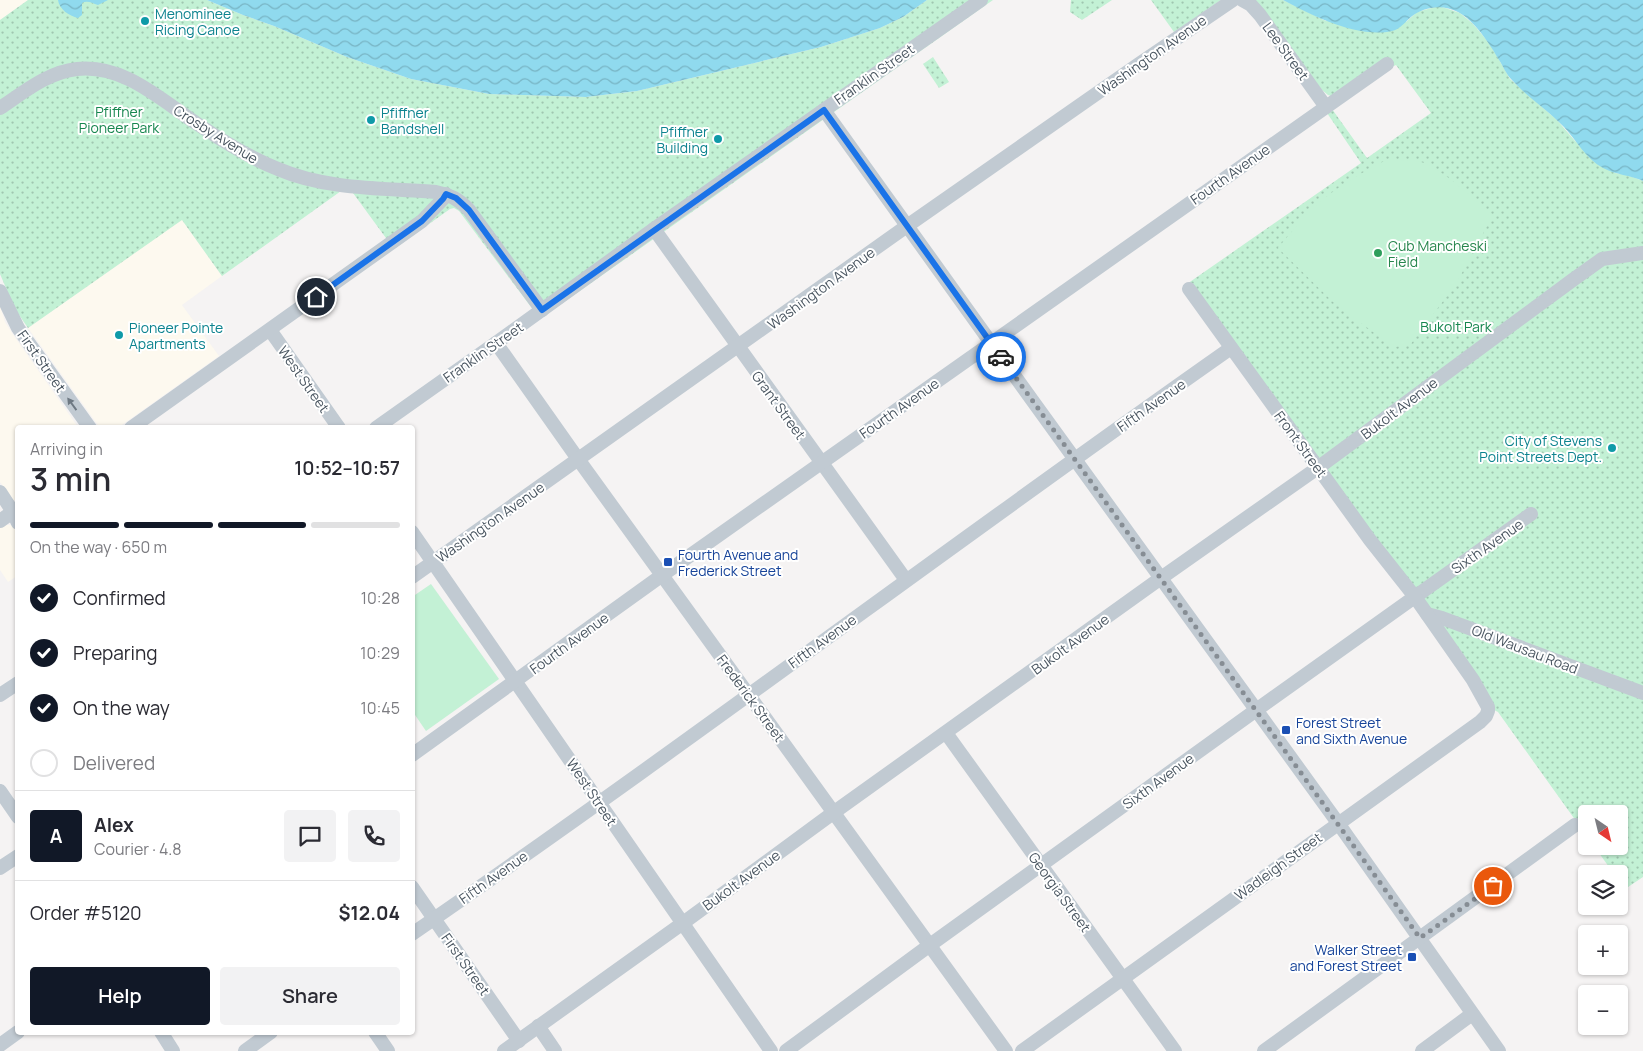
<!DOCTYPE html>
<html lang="en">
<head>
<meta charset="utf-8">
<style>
  :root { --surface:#fff; --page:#f2f2f3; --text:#2b2b33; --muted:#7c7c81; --line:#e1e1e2; --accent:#111827 }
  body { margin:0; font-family:Manrope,sans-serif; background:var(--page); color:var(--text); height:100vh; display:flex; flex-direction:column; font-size:19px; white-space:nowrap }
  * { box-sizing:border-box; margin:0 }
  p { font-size:16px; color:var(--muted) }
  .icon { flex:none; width:28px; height:28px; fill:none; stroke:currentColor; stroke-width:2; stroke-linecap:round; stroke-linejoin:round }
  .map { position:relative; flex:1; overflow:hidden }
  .side { position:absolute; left:15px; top:425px; width:400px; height:610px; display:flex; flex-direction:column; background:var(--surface); border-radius:5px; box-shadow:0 1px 4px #0004 }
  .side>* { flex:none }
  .needle { width:32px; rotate:145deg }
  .tools { position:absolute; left:1578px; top:805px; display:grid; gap:10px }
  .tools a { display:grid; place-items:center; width:50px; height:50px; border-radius:5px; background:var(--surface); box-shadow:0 1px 4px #0004; font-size:25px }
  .pin { position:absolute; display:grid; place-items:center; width:42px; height:42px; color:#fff; margin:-21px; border:2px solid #fff; border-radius:50%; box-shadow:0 1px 5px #0007 }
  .courier { position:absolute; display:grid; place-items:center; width:50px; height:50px; margin:-25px; border:4px solid #1a73e8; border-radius:50%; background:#fff; color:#222; box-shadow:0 1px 6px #0007 }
  .headline em { font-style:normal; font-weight:600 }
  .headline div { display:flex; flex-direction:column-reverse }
  .headline { display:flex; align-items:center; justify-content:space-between; height:85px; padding:0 15px }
  h1 { font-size:32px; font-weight:600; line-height:38px }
  .bar { display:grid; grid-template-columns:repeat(4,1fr); gap:8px 5px; align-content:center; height:60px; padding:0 15px }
  .bar i { height:6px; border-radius:4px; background:var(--line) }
  .bar .active { background:var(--accent) }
  .bar p { grid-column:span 4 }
  .line { display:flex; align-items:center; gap:12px; padding:0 15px; border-top:1px solid var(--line) }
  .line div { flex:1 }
  .round { display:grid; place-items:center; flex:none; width:52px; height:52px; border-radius:5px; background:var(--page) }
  ol { padding:0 15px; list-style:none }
  li { display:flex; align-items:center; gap:15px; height:55px }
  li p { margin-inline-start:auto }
  li .icon { padding:5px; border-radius:50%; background:var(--accent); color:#fff; stroke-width:4 }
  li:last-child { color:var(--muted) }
  li i { width:28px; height:28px; border:2px solid var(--line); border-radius:50% }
  .cta { display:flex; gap:10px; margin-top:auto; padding:10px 15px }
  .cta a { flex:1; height:58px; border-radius:5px; background:var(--accent); color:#fff; font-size:20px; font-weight:600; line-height:58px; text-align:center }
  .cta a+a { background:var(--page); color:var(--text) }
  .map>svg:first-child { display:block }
  .commercial { fill:#fdf9ef }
  .park { fill:url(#park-dots) }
  .pitch { fill:#c3f1d5 }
  .water { fill:url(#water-waves) }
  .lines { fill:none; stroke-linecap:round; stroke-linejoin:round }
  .minor { stroke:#c1cad2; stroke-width:14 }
  .oneway { fill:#6e7983 }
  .done { stroke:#868d94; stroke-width:5; stroke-dasharray:0 9 }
  .route { stroke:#1a73e8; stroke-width:6 }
  .culture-dot { fill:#0f9aa8; stroke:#fff; stroke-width:2 }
  .leisure-dot { fill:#2e9e5b; stroke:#fff; stroke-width:2 }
  .transit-dot { fill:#1a4fb4; stroke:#fff; stroke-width:2 }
  .labels { text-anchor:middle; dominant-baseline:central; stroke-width:4; stroke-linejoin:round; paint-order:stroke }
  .culture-label { font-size:14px; fill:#0d838f; stroke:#fff; text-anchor:start }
  .street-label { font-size:14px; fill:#4a5661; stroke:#fff }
  .park-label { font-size:14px; fill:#17864f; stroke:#fff }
  .leisure-label { font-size:14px; fill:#27864d; stroke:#fff; text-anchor:start }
  .transit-label { font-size:14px; fill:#164399; stroke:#fff; text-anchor:start }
</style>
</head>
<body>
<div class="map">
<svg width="1643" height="1051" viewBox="0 0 1643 1051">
  <defs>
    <pattern id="park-dots" width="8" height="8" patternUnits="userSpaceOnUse" patternTransform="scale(1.25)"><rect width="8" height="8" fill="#c3f1d5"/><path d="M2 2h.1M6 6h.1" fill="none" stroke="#a0c6b0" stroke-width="1.8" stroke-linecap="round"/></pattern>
    <pattern id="water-waves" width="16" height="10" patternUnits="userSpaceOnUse" patternTransform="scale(1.25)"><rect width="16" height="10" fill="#90daee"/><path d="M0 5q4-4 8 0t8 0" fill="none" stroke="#78b4c4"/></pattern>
  </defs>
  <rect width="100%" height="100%" fill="#f5f3f3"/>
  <g class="commercial">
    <polygon points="0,0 28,0 0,20"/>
    <polygon points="182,219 222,276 182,305 219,356 119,427 100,428 28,328"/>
    <polygon points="0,306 5,322 12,333 78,427 18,428 18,499 16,500 13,500 0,482"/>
    <polygon points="0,515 6,525 12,525 17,531 17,576 8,582 0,570"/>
  </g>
  <g class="park">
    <polygon points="28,0 207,0 243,15 274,26 347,57 411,79 489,94 586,97 637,91 821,47 880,28 903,17 927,0 993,0 540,319 459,211 454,208 450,209 394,249 353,193 341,191 222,276 182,220 28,328 15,309 0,274 0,20"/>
    <polygon points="1071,0 1112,0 1082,20 1070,12"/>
    <polygon points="1151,0 1221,0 1174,32"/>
    <polygon points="1254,0 1283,0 1326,21 1406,22 1417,12 1439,6 1460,13 1473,24 1490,44 1510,79 1557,120 1575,141 1615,173 1627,175 1643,181 1643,877 1625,889 1619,880 1619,874 1614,874 1594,846 1619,846 1619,814 1586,814 1586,835 1498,712 1494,710 1184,286 1361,163 1327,113 1332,109 1367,158 1431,113 1396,65 1331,96 1328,95 1322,90"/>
    <polygon points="933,57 949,82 939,88 923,64"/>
  </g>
  <g class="pitch">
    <path d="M1386 160C1397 160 1409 160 1421 162 1440 167 1476 201 1493 215L1456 284 1410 345 1393 347 1333 302 1278 248C1293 230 1308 211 1326 197 1344 183 1365 171 1386 160Z"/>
    <polygon points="431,584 499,679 426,731 413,712 412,597"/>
  </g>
  <g class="water">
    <path d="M58 0H108L98 5C92 3 87 0 82 3V15L78 18C69 16 59 9 58 0Z"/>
    <polygon points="207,0 927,0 903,17 880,28 821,47 637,91 586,97 489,94 411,79 347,57 274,26 243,15"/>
    <path d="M1283 0H1643V181C1630 175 1616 175 1603 168 1586 159 1577 141 1564 127 1548 110 1527 97 1511 79 1506 74 1503 66 1499 60 1490 44 1474 20 1458 12 1443 4 1424 6 1411 17 1403 24 1399 31 1387 32 1353 36 1313 16 1283 0Z"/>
  </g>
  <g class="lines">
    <g class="minor">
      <polyline points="1242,0 1251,5 1260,15 1326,107"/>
      <path d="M0 108C24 92 48 72 77 69 125 64 162 101 199 125 224 142 250 158 278 169 327 190 384 188 436 192 450 195 459 199 469 210L542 310"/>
      <polyline points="824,110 1032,400 1338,823 1499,1051"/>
      <polyline points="654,229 906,580"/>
      <polyline points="0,291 18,328 90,428"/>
      <polyline points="270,330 339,428"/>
      <polyline points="496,343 578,459 1006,1051"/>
      <polyline points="131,428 422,221 443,199 446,194"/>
      <polyline points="376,428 496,343 654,229 981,0"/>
      <polyline points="0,492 13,512 18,523"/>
      <polyline points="0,521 18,508"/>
      <polyline points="412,532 771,1051"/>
      <polyline points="412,577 907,226 1139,64 1233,0"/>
      <polyline points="1427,614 1442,618 1643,693"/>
      <polyline points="0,695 18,683"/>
      <polyline points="946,733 1175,1051"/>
      <polyline points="412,755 668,571 1387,64"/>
      <polyline points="0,791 18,817"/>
      <polyline points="0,868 18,856"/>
      <polyline points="412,887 519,1041"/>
      <path d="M412 934C689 743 956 541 1231 348"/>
      <polyline points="538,1026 555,1051"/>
      <polyline points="161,1032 173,1051"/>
      <polyline points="375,1032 388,1051"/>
      <polyline points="0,1045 18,1032"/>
      <polyline points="245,1051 271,1032"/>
      <polyline points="504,1051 683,923 833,813 1161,578 1319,467 1574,279 1602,259 1643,253"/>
      <polyline points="786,1051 930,945 1266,703 1531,514"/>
      <polyline points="1022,1051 1480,722 1486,716 1488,711 1488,707 1473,680 1415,597 1370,540 1189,289"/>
      <polyline points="1264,1051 1575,825"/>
      <polyline points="1422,1051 1472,1014"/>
    </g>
  </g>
  <defs><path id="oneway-solid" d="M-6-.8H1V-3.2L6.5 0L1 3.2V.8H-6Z" transform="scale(1.25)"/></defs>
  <use class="oneway" href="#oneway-solid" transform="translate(72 404) rotate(-126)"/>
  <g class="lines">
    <polyline class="done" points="1001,357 1420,938 1493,886"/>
    <polyline class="route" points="316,297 422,221 443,199 446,194 456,198 469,210 542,310 824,110 1001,357"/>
  </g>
  <g class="culture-dot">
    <circle cx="145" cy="21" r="5"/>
    <circle cx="371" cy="120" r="5"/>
    <circle cx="718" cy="139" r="5"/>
    <circle cx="119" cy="335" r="5"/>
    <circle cx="1612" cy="448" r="5"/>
  </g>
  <circle class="leisure-dot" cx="1378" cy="253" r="5"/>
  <g class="transit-dot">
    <rect x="663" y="557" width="10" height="10" rx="2.5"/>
    <rect x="1281" y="725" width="10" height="10" rx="2.5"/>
    <rect x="1407" y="952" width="10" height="10" rx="2.5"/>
  </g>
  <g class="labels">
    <g class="culture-label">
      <text x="155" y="13">Menominee<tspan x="155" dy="16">Ricing Canoe</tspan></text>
      <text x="381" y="112">Pfiffner<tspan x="381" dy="16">Bandshell</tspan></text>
      <text x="708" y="131" text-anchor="end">Pfiffner<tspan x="708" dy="16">Building</tspan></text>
      <text x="129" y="327">Pioneer Pointe<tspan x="129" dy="16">Apartments</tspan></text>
      <text x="1602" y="440" text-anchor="end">City of Stevens<tspan x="1602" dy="16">Point Streets Dept.</tspan></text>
    </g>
    <g class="street-label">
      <text transform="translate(1286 51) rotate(54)">Lee Street</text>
      <text transform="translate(1152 55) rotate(-35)">Washington Avenue</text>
      <text transform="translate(874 74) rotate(-35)">Franklin Street</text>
      <text transform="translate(216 134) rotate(32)">Crosby Avenue</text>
      <text transform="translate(1230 174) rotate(-35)">Fourth Avenue</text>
      <text transform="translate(821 288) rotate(-36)">Washington Avenue</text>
      <text transform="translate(483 352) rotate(-35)">Franklin Street</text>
      <text transform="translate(42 361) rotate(55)">First Street</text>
      <text transform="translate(304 379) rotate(55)">West Street</text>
      <text transform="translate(779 405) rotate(54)">Grant Street</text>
      <text transform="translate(1151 405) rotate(-35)">Fifth Avenue</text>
      <text transform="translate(899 408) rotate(-35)">Fourth Avenue</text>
      <text transform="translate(1399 408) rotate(-37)">Bukolt Avenue</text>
      <text transform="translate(1301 444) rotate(54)">Front Street</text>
      <text transform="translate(490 522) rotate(-35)">Washington Avenue</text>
      <text transform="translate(1487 546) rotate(-35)">Sixth Avenue</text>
      <text transform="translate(822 641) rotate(-36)">Fifth Avenue</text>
      <text transform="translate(569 643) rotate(-36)">Fourth Avenue</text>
      <text transform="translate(1070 644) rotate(-36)">Bukolt Avenue</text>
      <text transform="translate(1525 649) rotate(21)">Old Wausau Road</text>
      <text transform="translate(751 698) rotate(54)">Frederick Street</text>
      <text transform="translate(1158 781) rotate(-36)">Sixth Avenue</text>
      <text transform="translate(592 792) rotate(56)">West Street</text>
      <text transform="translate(1278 866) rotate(-36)">Wadleigh Street</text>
      <text transform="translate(493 877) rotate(-35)">Fifth Avenue</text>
      <text transform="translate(741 880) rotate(-36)">Bukolt Avenue</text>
      <text transform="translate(1060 892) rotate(54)">Georgia Street</text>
      <text transform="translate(466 964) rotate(55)">First Street</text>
    </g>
    <g class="park-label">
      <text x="119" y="111">Pfiffner<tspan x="119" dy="16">Pioneer Park</tspan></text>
      <text x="1456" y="326">Bukolt Park</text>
    </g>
    <g class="leisure-label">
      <text x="1388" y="245">Cub Mancheski<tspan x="1388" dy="16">Field</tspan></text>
    </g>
    <g class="transit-label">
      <text x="678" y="554">Fourth Avenue and<tspan x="678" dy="16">Frederick Street</tspan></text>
      <text x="1296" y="722">Forest Street<tspan x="1296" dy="16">and Sixth Avenue</tspan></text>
      <text x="1402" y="949" text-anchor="end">Walker Street<tspan x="1402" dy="16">and Forest Street</tspan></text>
    </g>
  </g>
</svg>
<div class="tools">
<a><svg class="needle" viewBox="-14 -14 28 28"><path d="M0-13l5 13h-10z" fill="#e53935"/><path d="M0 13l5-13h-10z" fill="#7c7c81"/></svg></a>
<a><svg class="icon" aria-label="layers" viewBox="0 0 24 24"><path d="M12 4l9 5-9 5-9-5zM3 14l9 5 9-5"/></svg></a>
<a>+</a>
<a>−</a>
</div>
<div class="pin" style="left:1493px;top:886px;background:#ea580c"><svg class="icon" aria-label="bag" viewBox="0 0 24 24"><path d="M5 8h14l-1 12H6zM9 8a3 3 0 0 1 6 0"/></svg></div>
<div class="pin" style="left:316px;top:297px;background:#1f2937"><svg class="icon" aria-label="home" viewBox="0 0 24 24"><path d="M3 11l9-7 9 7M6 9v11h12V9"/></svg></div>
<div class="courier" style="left:1001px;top:357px"><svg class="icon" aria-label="car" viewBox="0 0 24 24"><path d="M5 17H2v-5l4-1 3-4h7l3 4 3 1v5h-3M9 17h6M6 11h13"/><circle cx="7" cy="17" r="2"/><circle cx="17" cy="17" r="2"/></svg></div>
<section class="side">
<div class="headline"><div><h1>3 min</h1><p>Arriving in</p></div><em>10:52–10:57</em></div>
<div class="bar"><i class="active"></i><i class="active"></i><i class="active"></i><i></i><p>On the way · 650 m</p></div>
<ol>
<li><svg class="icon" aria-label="check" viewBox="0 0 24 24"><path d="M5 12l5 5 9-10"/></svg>Confirmed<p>10:28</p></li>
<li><svg class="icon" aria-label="check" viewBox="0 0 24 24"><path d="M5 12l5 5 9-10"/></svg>Preparing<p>10:29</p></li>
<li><svg class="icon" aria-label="check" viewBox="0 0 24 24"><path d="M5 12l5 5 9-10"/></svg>On the way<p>10:45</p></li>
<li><i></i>Delivered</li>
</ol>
<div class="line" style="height:90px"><b class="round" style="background:var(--accent);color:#fff">A</b><div><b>Alex</b><p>Courier · 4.8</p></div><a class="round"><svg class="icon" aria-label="chat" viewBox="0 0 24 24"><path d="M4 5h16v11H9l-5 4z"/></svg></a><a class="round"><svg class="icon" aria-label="phone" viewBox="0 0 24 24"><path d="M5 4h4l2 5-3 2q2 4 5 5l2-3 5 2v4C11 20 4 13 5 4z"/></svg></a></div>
<div class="line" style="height:65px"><div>Order #5120</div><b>$12.04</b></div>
<div class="cta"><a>Help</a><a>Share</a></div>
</section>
</div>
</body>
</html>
